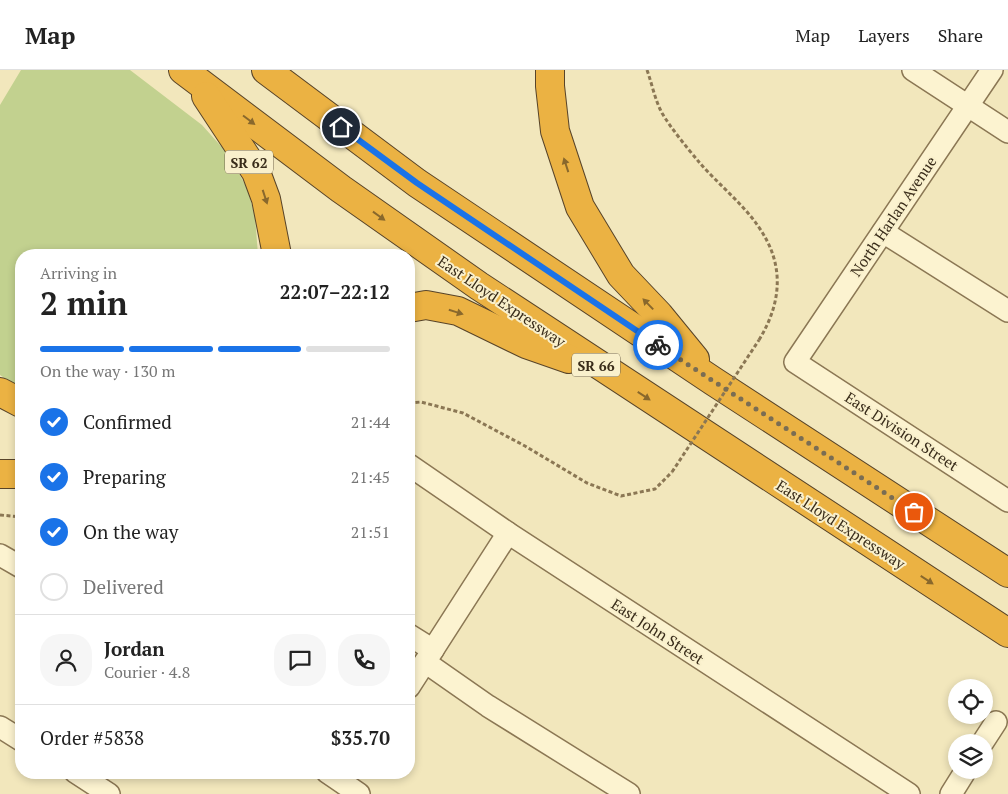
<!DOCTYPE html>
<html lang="en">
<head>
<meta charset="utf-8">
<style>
  :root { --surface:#fff; --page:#f6f6f6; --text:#222; --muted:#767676; --line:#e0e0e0; --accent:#1a73e8 }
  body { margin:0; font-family:"PT Serif",serif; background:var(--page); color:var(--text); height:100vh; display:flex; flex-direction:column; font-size:19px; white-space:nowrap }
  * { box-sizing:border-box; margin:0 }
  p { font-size:16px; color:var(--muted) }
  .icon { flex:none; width:28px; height:28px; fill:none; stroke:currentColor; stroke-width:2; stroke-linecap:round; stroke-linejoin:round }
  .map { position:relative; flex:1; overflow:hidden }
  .sheet { position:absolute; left:15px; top:179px; width:400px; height:530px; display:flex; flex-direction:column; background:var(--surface); border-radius:20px; box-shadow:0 2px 8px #0003 }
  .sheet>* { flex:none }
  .tools { position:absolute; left:948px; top:609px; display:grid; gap:10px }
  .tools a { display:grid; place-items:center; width:45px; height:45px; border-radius:50%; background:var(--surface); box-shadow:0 2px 8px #0003; font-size:25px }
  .pin { position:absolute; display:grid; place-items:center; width:42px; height:42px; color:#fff; margin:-21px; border:2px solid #fff; border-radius:50%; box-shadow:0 1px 5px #0007 }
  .courier { position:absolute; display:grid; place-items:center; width:50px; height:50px; margin:-25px; border:4px solid #1a73e8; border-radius:50%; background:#fff; color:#222; box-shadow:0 1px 6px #0007 }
  .summary em { font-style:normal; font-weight:800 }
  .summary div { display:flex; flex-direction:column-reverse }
  .summary { display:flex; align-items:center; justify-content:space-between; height:85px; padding:0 25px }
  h1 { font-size:32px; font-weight:800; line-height:38px }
  .bar { display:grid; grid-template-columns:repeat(4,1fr); gap:8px 5px; align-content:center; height:60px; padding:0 25px }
  .bar i { height:6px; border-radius:4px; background:var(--line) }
  .bar .active { background:var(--accent) }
  .bar p { grid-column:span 4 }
  .line { display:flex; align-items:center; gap:12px; padding:0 25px; border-top:1px solid var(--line) }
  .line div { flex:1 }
  .round { display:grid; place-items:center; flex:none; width:52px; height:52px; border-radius:20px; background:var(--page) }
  ol { padding:0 25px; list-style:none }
  li { display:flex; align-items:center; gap:15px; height:55px }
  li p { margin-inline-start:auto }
  li .icon { padding:5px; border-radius:50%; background:var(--accent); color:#fff; stroke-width:4 }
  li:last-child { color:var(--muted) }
  li i { width:28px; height:28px; border:2px solid var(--line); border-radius:50% }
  header { display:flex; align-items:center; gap:30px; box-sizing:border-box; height:70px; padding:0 25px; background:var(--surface); border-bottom:1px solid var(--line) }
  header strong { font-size:24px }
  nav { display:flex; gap:28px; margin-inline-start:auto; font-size:18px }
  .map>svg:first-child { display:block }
  .green { fill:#c2d18f }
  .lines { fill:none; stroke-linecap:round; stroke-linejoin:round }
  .minor-casing { stroke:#8b7754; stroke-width:24 }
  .highway-casing { stroke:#584429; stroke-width:30 }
  .path { stroke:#8b7754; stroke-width:3; stroke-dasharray:4 2.5; stroke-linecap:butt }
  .minor { stroke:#fcf3d0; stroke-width:21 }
  .highway { stroke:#ebb243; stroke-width:28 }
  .path-bridge { stroke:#8b7754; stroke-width:3; stroke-dasharray:4 2.5; stroke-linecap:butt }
  .oneway { fill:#89682c }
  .done { stroke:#7a6d53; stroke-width:5; stroke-dasharray:0 9 }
  .route { stroke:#1a73e8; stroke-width:6 }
  .labels { text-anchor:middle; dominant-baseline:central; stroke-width:4; stroke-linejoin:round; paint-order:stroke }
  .shield { fill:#f9f0cc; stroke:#73674f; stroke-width:1 }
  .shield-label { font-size:14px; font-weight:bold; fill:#392c1a }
  .street-label { font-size:15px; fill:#392c1a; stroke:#f9f0cc }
</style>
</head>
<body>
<header>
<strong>Map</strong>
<nav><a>Map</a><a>Layers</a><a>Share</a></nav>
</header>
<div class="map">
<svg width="1008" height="724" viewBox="0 0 1008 724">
  <rect width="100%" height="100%" fill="#f2e7bc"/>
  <polygon class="green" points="21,0 130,0 202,55 228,84 247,118 255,146 258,185 21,185 21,319 0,305 0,35"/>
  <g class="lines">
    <defs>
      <g id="minor">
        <polyline points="913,0 1008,62"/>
        <polyline points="992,0 795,292 1008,431"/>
        <polyline points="883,162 1008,241"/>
        <polyline points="409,395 508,463 909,724"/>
        <polyline points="0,485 21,497"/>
        <polyline points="409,565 433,580"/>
        <polyline points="425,592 488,636 629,724"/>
        <polyline points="409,617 508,463"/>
        <polyline points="0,657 21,670"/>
        <polyline points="983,672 996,652"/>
        <polyline points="75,702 109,724"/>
        <polyline points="327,702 359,724"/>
        <polyline points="951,724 966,700"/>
      </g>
      <g id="highway">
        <polyline points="183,0 341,119 479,216 1008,563"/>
        <polyline points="266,0 417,113 713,311 1008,503"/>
        <polyline points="550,0 550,16 555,61 580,137 621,205 659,245 695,289"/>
        <polyline points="206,26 256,102 266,129 277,185"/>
        <polyline points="409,238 426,235 458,241 526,274 569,289"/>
        <polyline points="0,322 21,333"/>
        <polyline points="0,404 21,404"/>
      </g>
    </defs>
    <use href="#minor" class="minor-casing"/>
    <use href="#highway" class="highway-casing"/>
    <g class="path">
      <path d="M647 0C652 14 655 30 662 43 670 57 688 79 699 92 717 113 743 134 758 156 785 194 782 232 759 270"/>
      <polyline points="409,333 421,332 463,343 525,376 587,413 621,426 655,419 672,402"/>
      <polyline points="0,445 21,447"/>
    </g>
    <use href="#minor" class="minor"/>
    <use href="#highway" class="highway"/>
    <polyline class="path-bridge" points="672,402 759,270"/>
  </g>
  <defs><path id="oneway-solid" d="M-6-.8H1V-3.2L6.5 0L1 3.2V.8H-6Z" transform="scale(1.25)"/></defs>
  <g class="oneway">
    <use href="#oneway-solid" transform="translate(249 50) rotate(37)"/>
    <use href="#oneway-solid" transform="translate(566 95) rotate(-108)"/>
    <use href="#oneway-solid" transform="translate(265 127) rotate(72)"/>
    <use href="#oneway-solid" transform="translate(379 146) rotate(36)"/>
    <use href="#oneway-solid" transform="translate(648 234) rotate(-134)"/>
    <use href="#oneway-solid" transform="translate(456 242) rotate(17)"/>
    <use href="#oneway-solid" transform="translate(644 326) rotate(33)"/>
    <use href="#oneway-solid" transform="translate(927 510) rotate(33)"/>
  </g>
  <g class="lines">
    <polyline class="done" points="658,275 914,442"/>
    <polyline class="route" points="341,57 417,113 658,275"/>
  </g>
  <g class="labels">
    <g class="shield">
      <rect x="225" y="80.5" width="48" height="23" rx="4"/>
      <rect x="572" y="283.5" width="48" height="23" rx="4"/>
    </g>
    <g class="shield-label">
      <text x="249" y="92">SR 62</text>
      <text x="596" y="295">SR 66</text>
    </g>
    <g class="street-label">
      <text transform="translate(893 146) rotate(-56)">North Harlan Avenue</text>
      <text transform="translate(502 231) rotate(34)">East Lloyd Expressway</text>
      <text transform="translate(902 361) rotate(33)">East Division Street</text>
      <text transform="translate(841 454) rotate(33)">East Lloyd Expressway</text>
      <text transform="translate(658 561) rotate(33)">East John Street</text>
    </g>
  </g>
</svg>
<div class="tools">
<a><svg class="icon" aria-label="locate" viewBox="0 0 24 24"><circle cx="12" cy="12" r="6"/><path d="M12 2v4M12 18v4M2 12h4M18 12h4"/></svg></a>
<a><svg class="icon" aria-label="layers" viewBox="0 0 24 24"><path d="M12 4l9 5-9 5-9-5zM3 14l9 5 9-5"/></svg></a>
</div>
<div class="pin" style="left:914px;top:442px;background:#ea580c"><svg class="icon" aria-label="bag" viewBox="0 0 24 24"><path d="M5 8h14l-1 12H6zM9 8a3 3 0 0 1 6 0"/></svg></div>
<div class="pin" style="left:341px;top:57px;background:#1f2937"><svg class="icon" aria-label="home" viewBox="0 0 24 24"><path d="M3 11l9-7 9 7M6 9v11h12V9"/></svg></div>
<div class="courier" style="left:658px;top:275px"><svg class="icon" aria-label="bike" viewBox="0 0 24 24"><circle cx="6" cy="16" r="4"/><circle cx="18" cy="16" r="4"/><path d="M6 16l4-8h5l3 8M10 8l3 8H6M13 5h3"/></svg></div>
<section class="sheet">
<div class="summary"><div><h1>2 min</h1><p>Arriving in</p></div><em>22:07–22:12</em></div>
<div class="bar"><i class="active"></i><i class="active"></i><i class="active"></i><i></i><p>On the way · 130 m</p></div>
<ol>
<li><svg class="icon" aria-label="check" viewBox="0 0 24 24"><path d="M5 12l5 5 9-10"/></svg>Confirmed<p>21:44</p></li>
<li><svg class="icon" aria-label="check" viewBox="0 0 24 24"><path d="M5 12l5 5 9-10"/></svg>Preparing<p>21:45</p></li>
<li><svg class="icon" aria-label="check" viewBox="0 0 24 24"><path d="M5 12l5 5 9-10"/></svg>On the way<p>21:51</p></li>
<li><i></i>Delivered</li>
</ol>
<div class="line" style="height:90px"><a class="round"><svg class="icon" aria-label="person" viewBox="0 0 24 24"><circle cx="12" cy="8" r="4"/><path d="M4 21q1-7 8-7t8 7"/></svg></a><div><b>Jordan</b><p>Courier · 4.8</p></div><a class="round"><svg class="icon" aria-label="chat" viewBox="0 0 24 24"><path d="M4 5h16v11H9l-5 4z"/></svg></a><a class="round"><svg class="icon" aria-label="phone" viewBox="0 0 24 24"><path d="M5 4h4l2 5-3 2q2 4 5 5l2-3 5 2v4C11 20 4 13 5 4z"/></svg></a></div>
<div class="line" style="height:65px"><div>Order #5838</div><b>$35.70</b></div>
</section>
</div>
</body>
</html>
